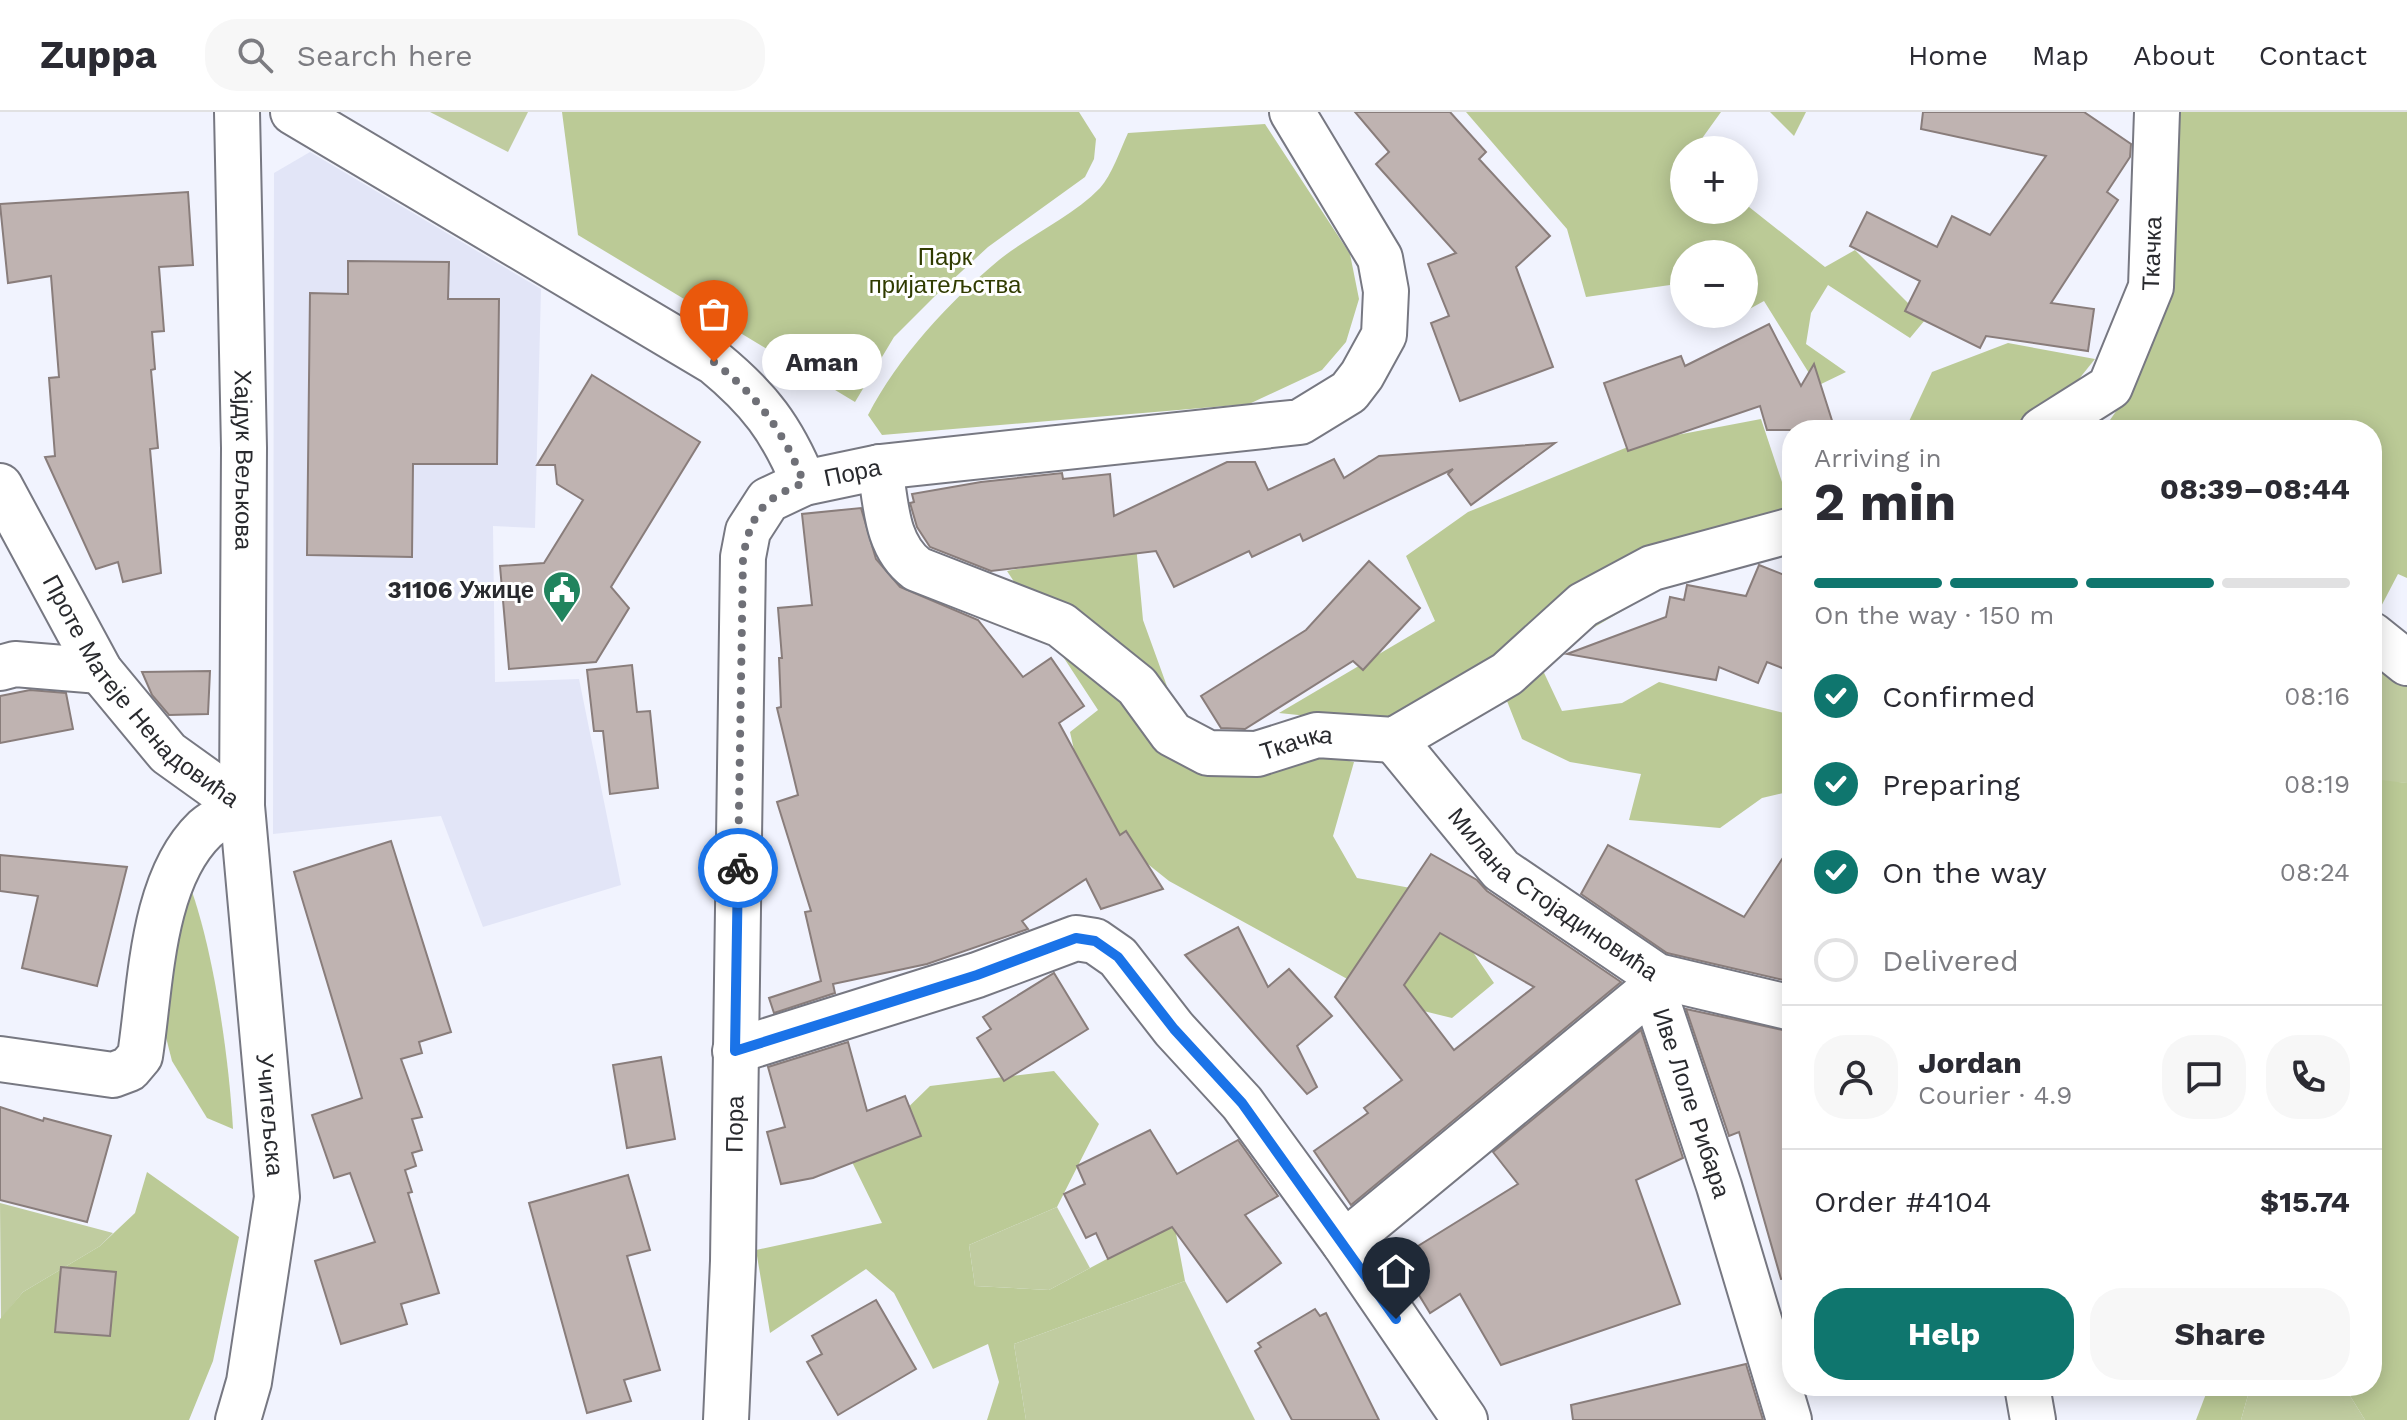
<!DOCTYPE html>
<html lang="en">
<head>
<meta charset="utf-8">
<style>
  :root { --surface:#fff; --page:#f7f7f7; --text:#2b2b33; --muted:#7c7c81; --line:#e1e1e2; --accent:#0f766e }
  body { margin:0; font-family:"Work Sans",sans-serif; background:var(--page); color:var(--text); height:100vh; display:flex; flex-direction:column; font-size:30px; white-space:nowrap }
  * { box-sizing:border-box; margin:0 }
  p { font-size:26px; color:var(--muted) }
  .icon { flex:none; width:44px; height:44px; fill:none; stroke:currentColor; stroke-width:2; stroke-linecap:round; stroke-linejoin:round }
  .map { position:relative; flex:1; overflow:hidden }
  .sheet { position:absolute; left:1782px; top:308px; width:600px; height:976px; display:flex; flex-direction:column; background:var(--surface); border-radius:32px; box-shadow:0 4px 20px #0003 }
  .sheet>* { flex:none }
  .controls { position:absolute; left:1670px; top:24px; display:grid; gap:16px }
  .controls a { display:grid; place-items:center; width:88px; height:88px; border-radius:50%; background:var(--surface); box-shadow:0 4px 20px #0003; font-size:40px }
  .pin { position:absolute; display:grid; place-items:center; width:68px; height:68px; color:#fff; margin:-82px -34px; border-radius:50% 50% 50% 0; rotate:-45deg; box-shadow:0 0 8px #0007 }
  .pin .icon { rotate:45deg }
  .courier { position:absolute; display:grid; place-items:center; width:80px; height:80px; margin:-40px; border:6px solid #1a73e8; border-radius:50%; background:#fff; color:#222; box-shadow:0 2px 10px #0007 }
  .bubble { position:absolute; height:56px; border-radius:28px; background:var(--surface); box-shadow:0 4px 20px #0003; font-size:26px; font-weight:700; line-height:56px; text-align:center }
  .overview em { font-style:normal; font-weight:700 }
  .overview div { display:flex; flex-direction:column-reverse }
  .overview { display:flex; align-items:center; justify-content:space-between; height:136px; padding:0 32px }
  h1 { font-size:52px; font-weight:700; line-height:60px }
  .bar { display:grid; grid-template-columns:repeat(4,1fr); gap:12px 8px; align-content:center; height:96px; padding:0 32px }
  .bar i { height:10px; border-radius:6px; background:var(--line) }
  .bar .on { background:var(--accent) }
  .bar p { grid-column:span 4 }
  .line { display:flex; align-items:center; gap:20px; padding:0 32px; border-top:2px solid var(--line) }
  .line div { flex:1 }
  .round { display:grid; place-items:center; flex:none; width:84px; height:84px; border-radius:32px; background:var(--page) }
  ol { padding:0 32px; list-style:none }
  li { display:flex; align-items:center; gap:24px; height:88px }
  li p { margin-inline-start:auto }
  li .icon { padding:8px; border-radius:50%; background:var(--accent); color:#fff; stroke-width:4 }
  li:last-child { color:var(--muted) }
  li i { width:44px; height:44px; border:4px solid var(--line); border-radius:50% }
  .cta { display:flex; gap:16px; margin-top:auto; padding:16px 32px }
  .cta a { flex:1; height:92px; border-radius:32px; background:var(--accent); color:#fff; font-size:32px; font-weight:700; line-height:92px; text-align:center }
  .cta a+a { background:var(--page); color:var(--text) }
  header { display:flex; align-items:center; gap:48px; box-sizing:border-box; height:112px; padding:0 40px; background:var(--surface); border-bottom:2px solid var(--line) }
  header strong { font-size:38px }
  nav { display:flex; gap:44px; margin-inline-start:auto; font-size:28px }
  .search { width:560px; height:72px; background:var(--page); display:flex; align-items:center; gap:20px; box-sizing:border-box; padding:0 28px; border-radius:32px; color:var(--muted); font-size:30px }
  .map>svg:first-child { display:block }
  .built { fill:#e2e5f7 }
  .green { fill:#c0cca0 }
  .forest { fill:#bbca96 }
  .building { fill:#bfb3b1; stroke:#897d7b; stroke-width:2; fill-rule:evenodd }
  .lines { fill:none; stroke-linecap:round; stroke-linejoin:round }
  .minor-casing { stroke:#777882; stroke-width:48 }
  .tertiary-casing { stroke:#777882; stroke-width:48 }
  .minor { stroke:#fff; stroke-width:44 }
  .tertiary { stroke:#fff; stroke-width:44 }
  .done { stroke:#6f7077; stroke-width:8; stroke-dasharray:0 14.4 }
  .route { stroke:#1a73e8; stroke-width:10 }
  .labels { text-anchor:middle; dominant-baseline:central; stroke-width:6; stroke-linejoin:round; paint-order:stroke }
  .street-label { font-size:24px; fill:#292a2e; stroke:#fff }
  .park-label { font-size:24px; fill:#303b00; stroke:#fff }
  .poi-label { font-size:24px; font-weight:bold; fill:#292a2e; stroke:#fff; text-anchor:end }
</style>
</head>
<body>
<header>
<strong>Zuppa</strong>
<div class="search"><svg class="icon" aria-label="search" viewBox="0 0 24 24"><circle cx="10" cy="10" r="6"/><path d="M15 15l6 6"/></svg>Search here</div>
<nav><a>Home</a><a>Map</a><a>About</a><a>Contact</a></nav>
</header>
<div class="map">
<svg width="2407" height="1308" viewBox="0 0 2407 1308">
  <rect width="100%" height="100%" fill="#f1f3fe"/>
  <polygon class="built" points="310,40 541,177 535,416 493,414 495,570 579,567 621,773 483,815 441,704 273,722 274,61"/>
  <g class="green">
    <polygon points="430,0 528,0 508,40"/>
    <polygon points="2372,538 2407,571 2407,671 2372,669"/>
    <polygon points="0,1091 113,1121 100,1134 23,1180 1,1207"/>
    <polygon points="1057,1095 1090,1156 1049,1178 975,1174 969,1133"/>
    <polygon points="1185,1169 1255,1308 1026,1308 1014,1232"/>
    <polygon points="2232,1274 2344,1274 2365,1308 2241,1308 2248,1283"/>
  </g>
  <g class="forest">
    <polygon points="562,0 1079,0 1096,27 1094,47 1085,65 988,135 935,184 894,225 855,290 578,123"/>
    <polygon points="1466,0 1721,0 1703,25 1705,38 1684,38 1684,98 1744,98 1744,91 1825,155 1855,138 1925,208 1910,226 1828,173 1811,201 1806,232 1846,260 1817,274 1764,189 1744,200 1744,142 1684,142 1684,171 1586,185 1567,117"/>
    <polygon points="1770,0 1806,0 1794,24"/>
    <polygon points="2162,0 2407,0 2407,466 2398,462 2375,506 2372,506 2372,318 2103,318 2133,275"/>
    <path d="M1265 12 1350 142 1359 187 1346 230 1322 258 1249 292 882 323 868 303C898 245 949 190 999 148 1030 123 1072 105 1100 76 1112 63 1120 38 1128 21Z"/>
    <polygon points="2008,231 2095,247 2038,318 1905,318 1932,260"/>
    <polygon points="1761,307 1792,400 1538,548 1562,599 1622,591 1659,570 1792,603 1792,679 1762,686 1720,716 1629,708 1641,662 1570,650 1522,627 1505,584 1385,612 1279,601 1435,509 1406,444 1468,400 1640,330"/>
    <polygon points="1136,433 1143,508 1181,613 1354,650 1333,724 1357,766 1432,780 1494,871 1452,906 1391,891 1169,769 1089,705 1070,620 1098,598 1007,459"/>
    <polygon points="2372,667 2407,671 2407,1308 2365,1308 2344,1274 2372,1274 2372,1061 2382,1060 2372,1027"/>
    <path d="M190 774C214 840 229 946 233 1017L207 1006 172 949 157 890Z"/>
    <polygon points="1054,959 1099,1012 1057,1095 969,1133 975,1174 1049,1178 1174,1111 1185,1169 1014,1232 1026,1308 987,1308 999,1270 988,1232 933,1257 894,1181 866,1157 770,1221 756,1138 882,1111 852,1050 930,974"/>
    <polygon points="147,1060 239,1125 213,1249 189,1308 0,1308 0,1207 23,1180 100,1134 135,1101"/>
    <polygon points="2209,1274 2232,1274 2248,1283 2241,1308 2196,1308"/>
  </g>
  <g class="building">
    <polygon points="1355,0 1450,0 1486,40 1479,47 1550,124 1516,155 1553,255 1460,289 1431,211 1449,204 1428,152 1456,141 1376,52 1389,40"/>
    <polygon points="1923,0 2084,0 2131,32 2130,45 2107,80 2118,88 2051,191 2094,197 2088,239 1986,224 1980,236 1905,199 1920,169 1850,134 1867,100 1937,135 1952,104 1990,123 2046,44 1921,17"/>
    <polygon points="188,80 193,153 159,155 164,219 152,220 155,257 151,258 158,336 150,337 161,461 123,470 118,450 96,457 45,345 55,344 49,266 59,265 51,164 8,171 0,92"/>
    <polygon points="348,149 449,150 448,187 499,187 497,352 413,352 412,445 307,443 310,181 348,182"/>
    <polygon points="1769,212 1801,274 1814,252 1835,318 1767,318 1760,294 1628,339 1604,271 1681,244 1685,254"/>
    <polygon points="592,263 700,330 611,475 629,496 596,550 509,557 500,454 544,451 583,388 557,372 555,353 537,353"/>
    <polygon points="1555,331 1471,393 1448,362 1453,357 1303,429 1300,422 1252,445 1249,439 1174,475 1156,439 991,459 930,435 917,415 910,391 914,390 912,382 981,370 1062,361 1063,367 1110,362 1114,404 1227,350 1255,350 1268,378 1334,347 1344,366 1379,344"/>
    <polygon points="861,396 876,447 900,475 978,508 1023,565 1051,546 1084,594 1059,611 1120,723 1126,719 1163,777 1101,797 1086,767 1022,809 1028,817 927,852 833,872 835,881 774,901 769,886 821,869 805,800 811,799 777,690 798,683 777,596 781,595 779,546 782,546 778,496 812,493 802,402"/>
    <polygon points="1369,449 1420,496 1363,558 1353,549 1245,617 1221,616 1201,584 1306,518"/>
    <polygon points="1759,453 1792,466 1792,560 1767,550 1758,571 1719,555 1716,568 1567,542 1666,505 1670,485 1684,488 1687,473 1746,484"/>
    <polygon points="632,553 637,600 650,599 658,676 610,682 603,619 594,619 587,558"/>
    <polygon points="210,559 208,602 169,603 152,583 142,560"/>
    <polygon points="30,578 66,581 73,617 0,631 0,584"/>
    <polygon points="391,729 451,920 419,930 422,941 401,947 422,1005 412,1007 422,1038 412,1041 416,1054 405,1058 412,1080 408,1081 439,1181 401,1192 407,1212 341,1232 315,1149 375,1130 350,1061 334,1066 312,1003 362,986 294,760"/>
    <polygon points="1792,732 1792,870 1667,841 1581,782 1608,733 1744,805"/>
    <path d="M1431 742 1477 768 1487 779 1621 870 1351 1093 1314 1039 1368 1001 1364 996 1402 968 1335 885ZM1440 821 1534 875 1454 938 1404 873Z"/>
    <polygon points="0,743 127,755 97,874 22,856 38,784 0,779"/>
    <polygon points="1238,815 1268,875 1289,857 1332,904 1297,934 1317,975 1307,982 1185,843"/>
    <polygon points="1054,861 1088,917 1004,969 977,926 991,917 983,905"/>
    <polygon points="1686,897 1792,920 1792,1166 1781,1167 1739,1020 1729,1024"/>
    <polygon points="1641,918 1683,1046 1636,1068 1680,1192 1501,1253 1460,1182 1430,1201 1397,1147 1518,1072 1493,1040"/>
    <polygon points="848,930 867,999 905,984 921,1024 813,1066 781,1072 767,1020 785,1015 768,955"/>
    <polygon points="661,945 675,1027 627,1036 613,953"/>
    <polygon points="0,995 43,1009 44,1006 111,1024 87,1110 0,1088"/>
    <polygon points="1150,1018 1177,1062 1238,1028 1278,1084 1245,1103 1281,1151 1227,1190 1172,1115 1108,1147 1096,1121 1086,1126 1064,1082 1085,1072 1077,1054"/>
    <polygon points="628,1063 650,1138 627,1144 660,1258 624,1268 631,1289 587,1301 529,1091"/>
    <polygon points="61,1155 116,1160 110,1224 55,1220"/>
    <polygon points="876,1188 916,1257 838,1303 807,1250 822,1242 812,1224"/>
    <polygon points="1315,1197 1320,1204 1326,1201 1379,1308 1292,1308 1255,1239 1261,1235 1258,1231"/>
    <polygon points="1746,1252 1763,1308 1573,1308 1571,1293"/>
  </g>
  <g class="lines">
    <defs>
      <g id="minor">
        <path id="s1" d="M237 0 244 336 242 694 277 1085 249 1270 238 1308"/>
        <path d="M293 0 714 250C759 287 782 317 804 371"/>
        <path id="s2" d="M2042 318 2110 275 2151 175 2157 0"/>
        <path id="s3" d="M880 355C886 392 886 434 917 457L1061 513 1137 574 1172 622 1208 641 1257 642 1317 623 1394 628 1507 562 1583 493 1652 456 1792 418"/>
        <path id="s4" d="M0 374 100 559 168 641 242 694C230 701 215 708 205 717 151 769 151 874 140 944L129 957 113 963 0 947"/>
        <polyline points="2372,523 2407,551"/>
        <polyline points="0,556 15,552 100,559"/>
        <path id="s5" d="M1394 628 1501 758 1657 864 1792 896"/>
        <polyline points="735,939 977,863 1076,826 1095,829 1118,845 1174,917 1242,991 1344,1131 1465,1308"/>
        <path id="s6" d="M1344 1131 1653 876 1719 1074 1789 1308"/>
        <polyline points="2027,1274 2033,1308"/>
      </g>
      <g id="tertiary">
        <path id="s7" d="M726 1308 733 1149 743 445 748 419 768 388 804 371 880 355 1300 310 1349 280 1362 263 1384 223 1386 179 1380 146 1292 0"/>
      </g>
    </defs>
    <use href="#minor" class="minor-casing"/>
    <use href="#tertiary" class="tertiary-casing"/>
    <use href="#minor" class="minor"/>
    <use href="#tertiary" class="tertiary"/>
  </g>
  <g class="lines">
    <path class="done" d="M714 250C758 285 783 318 804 371 763 386 751 402 743 445L738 756"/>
    <polyline class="route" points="738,756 735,939 977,863 1076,826 1095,829 1118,845 1174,917 1242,991 1396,1207"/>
  </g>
  <defs>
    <symbol id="civic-pin" viewBox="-11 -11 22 30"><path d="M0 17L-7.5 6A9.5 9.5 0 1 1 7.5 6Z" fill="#21845e" stroke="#fff"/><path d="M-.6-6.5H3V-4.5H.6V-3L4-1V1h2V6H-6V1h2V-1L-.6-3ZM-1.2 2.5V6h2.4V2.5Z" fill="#fff"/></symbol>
  </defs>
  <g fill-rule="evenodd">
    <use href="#civic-pin" x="540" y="456" width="44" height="60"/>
  </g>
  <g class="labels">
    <g class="street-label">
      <text stroke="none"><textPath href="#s2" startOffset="222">Ткачка</textPath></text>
      <text stroke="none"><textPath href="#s1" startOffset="348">Хајдук Вељкова</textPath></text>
      <text stroke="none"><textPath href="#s7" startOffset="1016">Пора</textPath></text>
      <text stroke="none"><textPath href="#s4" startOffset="252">Проте Матеје Ненадовића</textPath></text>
      <text stroke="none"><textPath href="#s3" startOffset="554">Ткачка</textPath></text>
      <text stroke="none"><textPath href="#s5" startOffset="224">Милана Стојадиновића</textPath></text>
      <text stroke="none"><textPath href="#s6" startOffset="522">Иве Лоле Рибара</textPath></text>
      <text stroke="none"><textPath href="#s1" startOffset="1004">Учитељска</textPath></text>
      <text stroke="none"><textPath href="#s7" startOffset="296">Пора</textPath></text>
    </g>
    <g class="park-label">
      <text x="945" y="145">Парк<tspan x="945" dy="28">пријатељства</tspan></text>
    </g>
    <g class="poi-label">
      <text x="534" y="478">31106 Ужице</text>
    </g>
  </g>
</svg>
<div class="controls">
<a>+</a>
<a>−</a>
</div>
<div class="pin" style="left:714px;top:250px;background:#ea580c"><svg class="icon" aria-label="bag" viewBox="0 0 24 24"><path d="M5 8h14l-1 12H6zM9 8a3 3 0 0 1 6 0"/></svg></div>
<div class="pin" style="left:1396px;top:1207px;background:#1f2937"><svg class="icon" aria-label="home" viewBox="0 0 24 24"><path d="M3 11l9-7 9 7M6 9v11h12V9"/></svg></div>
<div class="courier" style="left:738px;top:756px"><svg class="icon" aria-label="bike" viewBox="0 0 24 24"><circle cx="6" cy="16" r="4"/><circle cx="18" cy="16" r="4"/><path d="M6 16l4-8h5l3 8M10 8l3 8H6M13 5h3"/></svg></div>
<div class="bubble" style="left:762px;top:222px;width:120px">Aman</div>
<section class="sheet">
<div class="overview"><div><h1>2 min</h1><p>Arriving in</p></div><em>08:39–08:44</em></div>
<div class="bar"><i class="on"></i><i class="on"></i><i class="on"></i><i></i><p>On the way · 150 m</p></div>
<ol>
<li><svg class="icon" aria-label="check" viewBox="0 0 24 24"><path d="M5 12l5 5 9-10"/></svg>Confirmed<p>08:16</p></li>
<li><svg class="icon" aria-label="check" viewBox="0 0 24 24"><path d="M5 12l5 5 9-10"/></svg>Preparing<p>08:19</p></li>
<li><svg class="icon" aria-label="check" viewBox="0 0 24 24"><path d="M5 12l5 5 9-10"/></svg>On the way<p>08:24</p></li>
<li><i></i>Delivered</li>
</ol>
<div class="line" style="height:144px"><a class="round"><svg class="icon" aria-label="person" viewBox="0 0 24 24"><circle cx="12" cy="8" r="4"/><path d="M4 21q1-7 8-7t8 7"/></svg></a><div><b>Jordan</b><p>Courier · 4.9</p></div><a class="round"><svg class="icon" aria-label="chat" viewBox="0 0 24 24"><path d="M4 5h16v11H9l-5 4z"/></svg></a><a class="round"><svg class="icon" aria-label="phone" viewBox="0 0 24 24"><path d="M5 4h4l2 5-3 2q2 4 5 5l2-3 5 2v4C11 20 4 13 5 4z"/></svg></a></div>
<div class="line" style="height:104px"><div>Order #4104</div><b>$15.74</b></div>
<div class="cta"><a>Help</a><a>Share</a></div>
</section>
</div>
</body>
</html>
